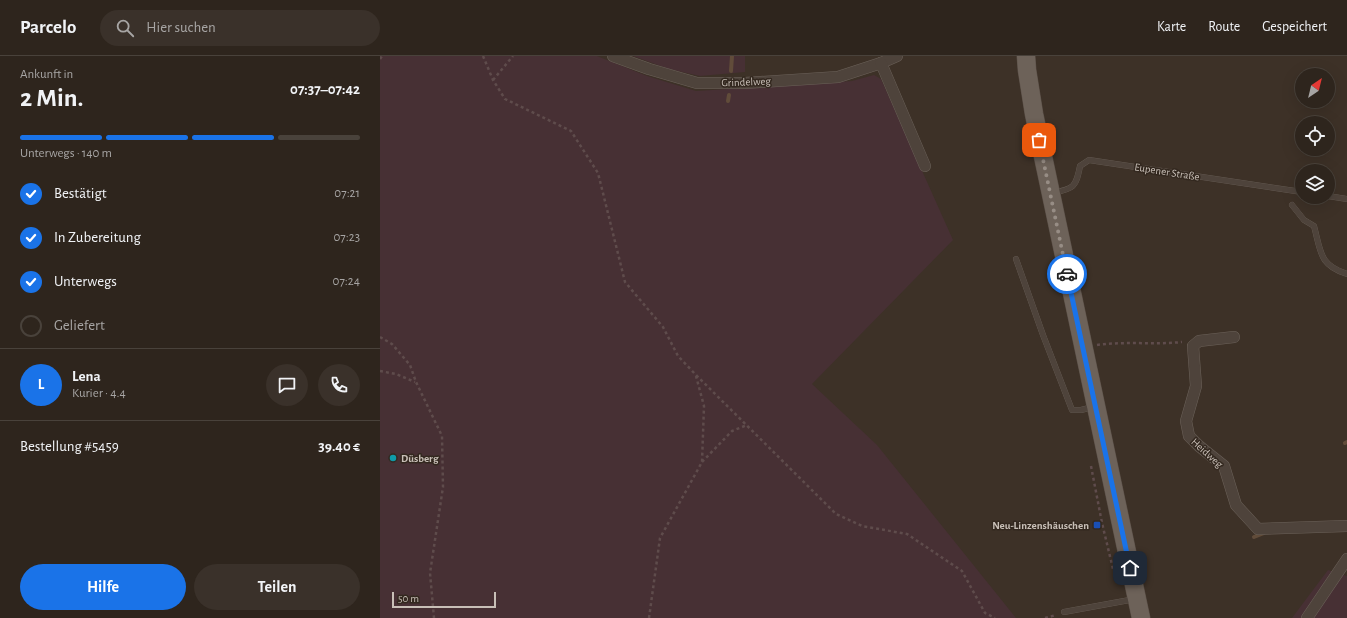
<!DOCTYPE html>
<html lang="de">
<head>
<meta charset="utf-8">
<style>
  :root { --surface:#2e251d; --page:#3a312a; --text:#f1f3f6; --muted:#a7a5a4; --line:#49423b; --accent:#1a73e8 }
  body { margin:0; font-family:"Alegreya Sans",sans-serif; background:var(--page); color:var(--text); height:100vh; display:flex; flex-direction:column; font-size:15px; white-space:nowrap }
  * { box-sizing:border-box; margin:0 }
  p { font-size:13px; color:var(--muted) }
  .icon { flex:none; width:22px; height:22px; fill:none; stroke:currentColor; stroke-width:2; stroke-linecap:round; stroke-linejoin:round }
  .map { position:relative; flex:1; overflow:hidden }
  .sheet { display:flex; flex-direction:column; background:var(--surface); width:380px }
  .sheet>* { flex:none }
  .needle { width:26px; rotate:35deg }
  .controls { position:absolute; left:915px; top:12px; display:grid; gap:8px }
  .controls a { display:grid; place-items:center; width:40px; height:40px; border-radius:50%; background:var(--surface); box-shadow:0 4px 16px #0002,0 0 0 1px var(--line); font-size:20px }
  .scale { position:absolute; left:12px; bottom:10px; width:104px; box-sizing:border-box; padding-left:4px; border:2px solid #c8bfb7; border-top:0; font-size:11px; line-height:14px; white-space:nowrap; color:#c8bfb7; -webkit-text-stroke:3px #33281f; paint-order:stroke }
  .pin { position:absolute; display:grid; place-items:center; width:34px; height:34px; color:#fff; margin:-17px; border-radius:8px; box-shadow:0 2px 6px #0006 }
  .courier { position:absolute; display:grid; place-items:center; width:40px; height:40px; margin:-20px; border:3px solid #1a73e8; border-radius:50%; background:#fff; color:#222; box-shadow:0 1px 5px #0007 }
  .summary em { font-style:normal; font-weight:600 }
  .summary div { display:flex; flex-direction:column-reverse }
  .summary { display:flex; align-items:center; justify-content:space-between; height:68px; padding:0 20px }
  h1 { font-size:26px; font-weight:600; line-height:30px }
  .bar { display:grid; grid-template-columns:repeat(4,1fr); gap:6px 4px; align-content:center; height:48px; padding:0 20px }
  .bar i { height:5px; border-radius:3px; background:var(--line) }
  .bar .on { background:var(--accent) }
  .bar p { grid-column:span 4 }
  .line { display:flex; align-items:center; gap:10px; padding:0 20px; border-top:1px solid var(--line) }
  .line div { flex:1 }
  .round { display:grid; place-items:center; flex:none; width:42px; height:42px; border-radius:21px; background:var(--page) }
  ol { padding:0 20px; list-style:none }
  li { display:flex; align-items:center; gap:12px; height:44px }
  li p { margin-inline-start:auto }
  li .icon { padding:4px; border-radius:50%; background:var(--accent); color:#fff; stroke-width:4 }
  li:last-child { color:var(--muted) }
  li i { width:22px; height:22px; border:2px solid var(--line); border-radius:50% }
  .button { display:flex; gap:8px; margin-top:auto; padding:8px 20px }
  .button a { flex:1; height:46px; border-radius:24px; background:var(--accent); color:#fff; font-size:16px; font-weight:600; line-height:46px; text-align:center }
  .button a+a { background:var(--page); color:var(--text) }
  header { display:flex; align-items:center; gap:24px; box-sizing:border-box; height:56px; padding:0 20px; background:var(--surface); border-bottom:1px solid var(--line) }
  header strong { font-size:19px }
  nav { display:flex; gap:22px; margin-inline-start:auto; font-size:14px }
  .search { width:280px; height:36px; background:var(--page); display:flex; align-items:center; gap:10px; box-sizing:border-box; padding:0 14px; border-radius:22px; color:var(--muted); font-size:15px }
  main { display:flex; flex:1; min-height:0 }
  .map>svg:first-child { display:block }
  .green { fill:#473034 }
  .lines { fill:none; stroke-linecap:round; stroke-linejoin:round }
  .stream { stroke:#614c3a; stroke-width:4 }
  .lane-casing { stroke:#6b6159; stroke-width:6 }
  .street-casing { stroke:#6b6159; stroke-width:12 }
  .primary-casing { stroke:#5a4f47; stroke-width:19 }
  .path { stroke:#5f4c4c; stroke-width:2.5; stroke-dasharray:3 3; stroke-linecap:butt }
  .lane { stroke:#4e433b; stroke-width:5.5 }
  .street { stroke:#4e433b; stroke-width:11 }
  .primary { stroke:#6d6259; stroke-width:18 }
  .done { stroke:#978d85; stroke-width:4; stroke-dasharray:0 7.2 }
  .route { stroke:#1a73e8; stroke-width:5 }
  .culture-dot { fill:#0f9aa8; stroke:#33281f; stroke-width:1.5 }
  .transit-dot { fill:#1a4fb4; stroke:#33281f; stroke-width:1.5 }
  .labels { text-anchor:middle; dominant-baseline:central; stroke-width:3; stroke-linejoin:round; paint-order:stroke }
  .street-label { font-size:11px; fill:#c8bfb7; stroke:#33281f }
  .poi-label { font-size:11px; font-weight:bold; fill:#c8bfb7; stroke:#33281f; text-anchor:start }
</style>
</head>
<body>
<header>
<strong>Parcelo</strong>
<div class="search"><svg class="icon" aria-label="search" viewBox="0 0 24 24"><circle cx="10" cy="10" r="6"/><path d="M15 15l6 6"/></svg>Hier suchen</div>
<nav><a>Karte</a><a>Route</a><a>Gespeichert</a></nav>
</header>
<main>
<section class="sheet">
<div class="summary"><div><h1>2 Min.</h1><p>Ankunft in</p></div><em>07:37–07:42</em></div>
<div class="bar"><i class="on"></i><i class="on"></i><i class="on"></i><i></i><p>Unterwegs · 140 m</p></div>
<ol>
<li><svg class="icon" aria-label="check" viewBox="0 0 24 24"><path d="M5 12l5 5 9-10"/></svg>Bestätigt<p>07:21</p></li>
<li><svg class="icon" aria-label="check" viewBox="0 0 24 24"><path d="M5 12l5 5 9-10"/></svg>In Zubereitung<p>07:23</p></li>
<li><svg class="icon" aria-label="check" viewBox="0 0 24 24"><path d="M5 12l5 5 9-10"/></svg>Unterwegs<p>07:24</p></li>
<li><i></i>Geliefert</li>
</ol>
<div class="line" style="height:72px"><b class="round" style="background:var(--accent);color:#fff">L</b><div><b>Lena</b><p>Kurier · 4.4</p></div><a class="round"><svg class="icon" aria-label="chat" viewBox="0 0 24 24"><path d="M4 5h16v11H9l-5 4z"/></svg></a><a class="round"><svg class="icon" aria-label="phone" viewBox="0 0 24 24"><path d="M5 4h4l2 5-3 2q2 4 5 5l2-3 5 2v4C11 20 4 13 5 4z"/></svg></a></div>
<div class="line" style="height:52px"><div>Bestellung #5459</div><b>39.40 €</b></div>
<div class="button"><a>Hilfe</a><a>Teilen</a></div>
</section>
<div class="map">
<svg width="967" height="562" viewBox="0 0 967 562">
  <rect width="100%" height="100%" fill="#3d3127"/>
  <g class="green">
    <polygon points="0,0 217,0 267,20 316,35 472,25 494,19 501,23 573,184 432,328 497,389 636,562 0,562"/>
    <polygon points="253,0 365,0 365,16 320,20 289,13"/>
    <polygon points="948,514 967,520 967,562 912,562"/>
  </g>
  <g class="lines">
    <g class="stream">
      <polyline points="351,15 352,0"/>
      <polyline points="348,45 349,39"/>
      <polyline points="965,387 967,386"/>
      <polyline points="874,481 884,477"/>
    </g>
    <defs>
      <g id="lane">
        <path d="M672 137C694 133 696 131 700 110L709 104 922 136"/>
        <polyline points="948,140 967,143"/>
        <path d="M912 149 924 164 934 170C941 196 939 209 967 218"/>
        <polyline points="636,203 663,279 692,354 701,354 713,351"/>
        <polyline points="684,556 755,543"/>
      </g>
      <g id="street">
        <polyline points="233,0 269,13 317,27 365,27 458,21 501,7 517,0"/>
        <polyline points="501,7 545,110"/>
        <polyline points="854,281 819,285 813,290 816,330 806,365 809,380 819,390 844,410 856,449 878,473 967,470"/>
        <polyline points="927,562 967,503"/>
      </g>
      <polyline id="primary" points="646,0 647,14 654,58 761,562"/>
    </defs>
    <use href="#lane" class="lane-casing"/>
    <use href="#street" class="street-casing"/>
    <use href="#primary" class="primary-casing"/>
    <g class="path">
      <polyline points="103,0 113,24 125,43 191,75 218,117 245,226 283,271 298,300 316,319 456,458 482,470 527,478 582,515 605,557 615,562"/>
      <polyline points="0,3 2,0"/>
      <polyline points="113,24 133,0"/>
      <polyline points="0,281 12,288 30,309 36,326 62,380 63,431 50,517 54,562"/>
      <path d="M717 289C745 285 774 289 802 286"/>
      <polyline points="0,315 16,318 35,326"/>
      <polyline points="322,406 352,375 367,369"/>
      <polyline points="711,410 722,467 733,513"/>
      <polyline points="269,562 280,482 322,406 324,350 316,320"/>
      <polyline points="665,562 676,559"/>
    </g>
    <use href="#lane" class="lane"/>
    <use href="#street" class="street"/>
    <use href="#primary" class="primary"/>
  </g>
  <g class="lines">
    <polyline class="done" points="659,84 687,218"/>
    <polyline class="route" points="687,218 750,512"/>
  </g>
  <circle class="culture-dot" cx="13" cy="402" r="4"/>
  <rect class="transit-dot" x="713" y="465" width="8" height="8" rx="2"/>
  <g class="labels">
    <g class="street-label">
      <text transform="translate(366 26) rotate(-2)">Grindelweg</text>
      <text transform="translate(787 116) rotate(9)">Eupener Straße</text>
      <text transform="translate(827 397) rotate(42)">Heidweg</text>
    </g>
    <g class="poi-label">
      <text x="21" y="402">Düsberg</text>
      <text x="709" y="469" text-anchor="end">Neu-Linzenshäuschen</text>
    </g>
  </g>
</svg>
<div class="controls">
<a><svg class="needle" viewBox="-14 -14 28 28"><path d="M0-13l5 13h-10z" fill="#e53935"/><path d="M0 13l5-13h-10z" fill="#a7a5a4"/></svg></a>
<a><svg class="icon" aria-label="locate" viewBox="0 0 24 24"><circle cx="12" cy="12" r="6"/><path d="M12 2v4M12 18v4M2 12h4M18 12h4"/></svg></a>
<a><svg class="icon" aria-label="layers" viewBox="0 0 24 24"><path d="M12 4l9 5-9 5-9-5zM3 14l9 5 9-5"/></svg></a>
</div>
<div class="scale">50 m</div>
<div class="pin" style="left:659px;top:84px;background:#ea580c"><svg class="icon" aria-label="bag" viewBox="0 0 24 24"><path d="M5 8h14l-1 12H6zM9 8a3 3 0 0 1 6 0"/></svg></div>
<div class="pin" style="left:750px;top:512px;background:#1f2937"><svg class="icon" aria-label="home" viewBox="0 0 24 24"><path d="M3 11l9-7 9 7M6 9v11h12V9"/></svg></div>
<div class="courier" style="left:687px;top:218px"><svg class="icon" aria-label="car" viewBox="0 0 24 24"><path d="M5 17H2v-5l4-1 3-4h7l3 4 3 1v5h-3M9 17h6M6 11h13"/><circle cx="7" cy="17" r="2"/><circle cx="17" cy="17" r="2"/></svg></div>
</div>
</main>
</body>
</html>
